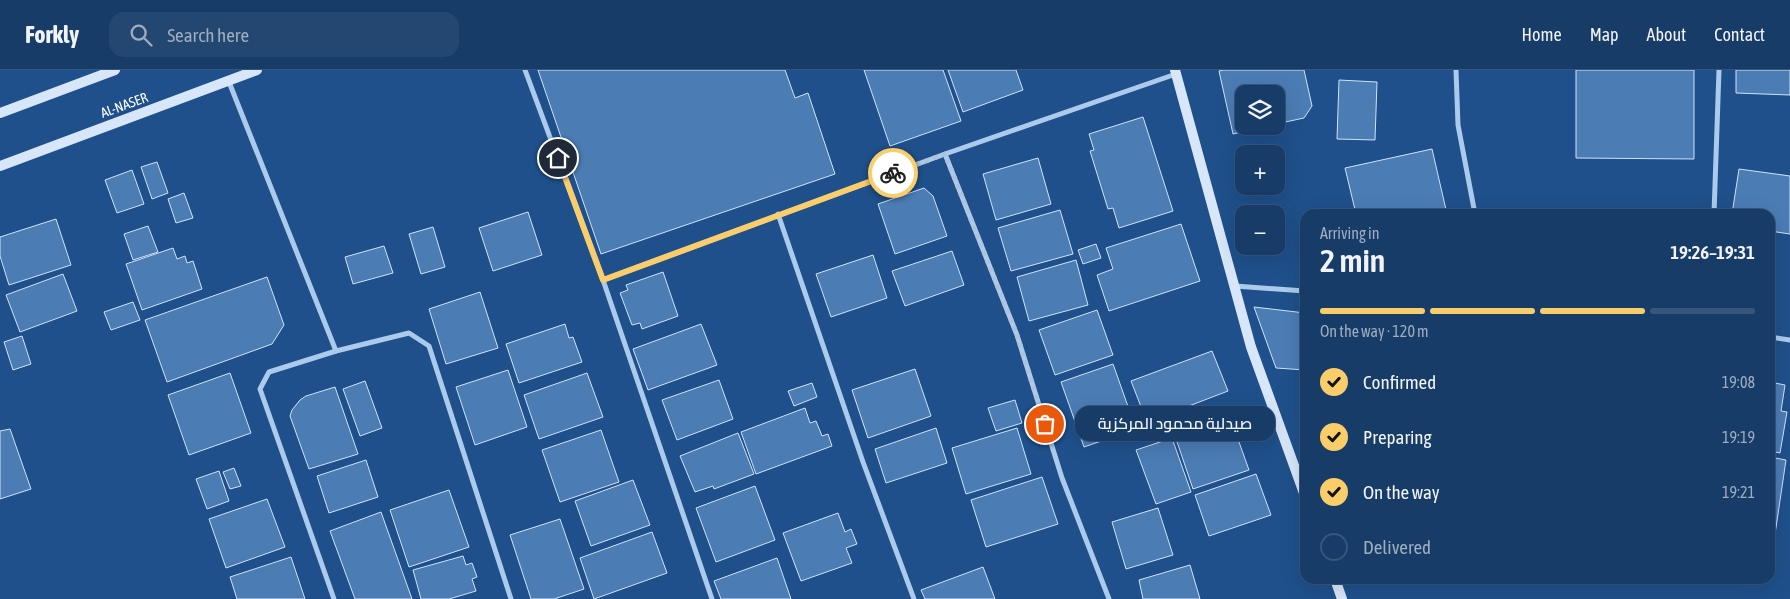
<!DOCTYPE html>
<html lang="en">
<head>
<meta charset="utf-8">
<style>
  :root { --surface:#173c68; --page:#244771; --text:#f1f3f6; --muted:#9eadc0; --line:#36567c; --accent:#facd6b }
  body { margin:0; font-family:"Asap Condensed",Cairo,sans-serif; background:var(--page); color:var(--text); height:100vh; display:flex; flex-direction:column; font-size:19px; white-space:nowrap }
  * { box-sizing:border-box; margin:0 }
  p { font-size:16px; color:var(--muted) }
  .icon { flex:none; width:28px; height:28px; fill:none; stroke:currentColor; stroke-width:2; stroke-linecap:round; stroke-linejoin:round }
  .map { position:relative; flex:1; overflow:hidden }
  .details { position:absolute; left:1300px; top:139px; width:475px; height:375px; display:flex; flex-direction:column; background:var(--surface); border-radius:15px; box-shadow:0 5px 20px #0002,0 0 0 1px var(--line) }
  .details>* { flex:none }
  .controls { position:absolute; left:1235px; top:15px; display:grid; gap:10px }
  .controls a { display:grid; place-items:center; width:50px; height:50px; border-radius:10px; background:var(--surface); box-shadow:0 5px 20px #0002,0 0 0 1px var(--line); font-size:25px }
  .pin { position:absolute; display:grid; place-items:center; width:42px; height:42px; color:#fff; margin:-21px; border:2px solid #fff; border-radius:50%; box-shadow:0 1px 5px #0007 }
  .courier { position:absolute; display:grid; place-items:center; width:50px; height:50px; margin:-25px; border:4px solid #facd6b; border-radius:50%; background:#fff; color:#222; box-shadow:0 1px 6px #0007 }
  .bubble { position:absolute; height:35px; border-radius:15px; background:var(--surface); box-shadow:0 5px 20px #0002,0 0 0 1px var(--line); font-size:16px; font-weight:600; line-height:35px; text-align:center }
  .head em { font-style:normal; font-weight:600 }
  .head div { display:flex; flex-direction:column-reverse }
  .head { display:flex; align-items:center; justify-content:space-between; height:85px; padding:0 20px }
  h1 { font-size:32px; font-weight:600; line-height:38px }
  .bar { display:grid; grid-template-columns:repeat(4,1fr); gap:8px 5px; align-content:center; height:60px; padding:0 20px }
  .bar i { height:6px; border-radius:4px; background:var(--line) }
  .bar .active { background:var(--accent) }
  .bar p { grid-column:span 4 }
  ol { padding:0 20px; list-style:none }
  li { display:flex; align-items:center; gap:15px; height:55px }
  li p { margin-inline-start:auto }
  li .icon { padding:5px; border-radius:50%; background:var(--accent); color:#111; stroke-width:4 }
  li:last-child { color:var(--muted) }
  li i { width:28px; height:28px; border:2px solid var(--line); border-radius:50% }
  header { display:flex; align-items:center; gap:30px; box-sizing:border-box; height:70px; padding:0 25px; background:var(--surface); border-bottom:1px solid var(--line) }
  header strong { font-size:24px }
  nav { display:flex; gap:28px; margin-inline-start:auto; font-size:18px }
  .search { width:350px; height:45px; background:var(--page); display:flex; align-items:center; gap:12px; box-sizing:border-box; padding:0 18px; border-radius:15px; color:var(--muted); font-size:19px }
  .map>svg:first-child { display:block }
  .building { fill:#4b7cb4; stroke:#d0e3f8 }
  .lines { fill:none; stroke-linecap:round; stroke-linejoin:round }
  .street { stroke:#abcaec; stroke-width:5 }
  .secondary { stroke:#d7e6f9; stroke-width:10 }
  .done { stroke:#b1c2d6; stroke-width:5; stroke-dasharray:0 9 }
  .route { stroke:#facd6b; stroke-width:6 }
  .labels { text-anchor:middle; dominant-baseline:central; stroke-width:5; stroke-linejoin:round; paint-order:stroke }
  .street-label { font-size:14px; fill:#fff; stroke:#1f508b }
</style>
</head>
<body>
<header>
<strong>Forkly</strong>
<div class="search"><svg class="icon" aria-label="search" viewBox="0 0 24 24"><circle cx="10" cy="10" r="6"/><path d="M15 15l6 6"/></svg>Search here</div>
<nav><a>Home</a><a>Map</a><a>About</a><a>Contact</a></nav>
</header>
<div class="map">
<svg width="1790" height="529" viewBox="0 0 1790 529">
  <rect width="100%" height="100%" fill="#1f508b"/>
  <g class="building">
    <polygon points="538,0 785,0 795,28 808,23 835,104 601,184"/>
    <polygon points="864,0 943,0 961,51 890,76"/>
    <polygon points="948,0 1016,0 1023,20 963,42"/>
    <polygon points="1223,0 1304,0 1312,36 1304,48 1276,54 1276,24 1244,24 1244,56 1266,56 1233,64 1219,1"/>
    <polygon points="1576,0 1694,0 1694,89 1576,88"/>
    <polygon points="1736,0 1790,0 1790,25 1736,23"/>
    <polygon points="1339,10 1377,12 1375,70 1337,69"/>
    <polygon points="1143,47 1173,141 1119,158 1113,138 1108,139 1090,81 1094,80 1089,64"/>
    <polygon points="1432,79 1447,144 1356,144 1345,98"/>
    <polygon points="1038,88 1051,134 996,150 983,104"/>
    <polygon points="157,92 168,123 152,129 141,97"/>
    <polygon points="1739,99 1790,106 1790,164 1770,161 1770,144 1732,144"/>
    <polygon points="132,100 144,134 117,143 105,110"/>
    <polygon points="924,118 933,126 947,166 895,184 878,134"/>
    <polygon points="184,123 193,148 176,153 168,129"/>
    <polygon points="1060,140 1073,184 1011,201 998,158"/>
    <polygon points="528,142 542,185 493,201 479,158"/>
    <polygon points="56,149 71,195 9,215 0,186 0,167"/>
    <polygon points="1181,154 1200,211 1109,241 1097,205 1113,199 1106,178"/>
    <polygon points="148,156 158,182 133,190 124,164"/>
    <polygon points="433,157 445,197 421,204 409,164"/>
    <polygon points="1096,174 1101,188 1083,194 1078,180"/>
    <polygon points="384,176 393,203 353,214 345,187"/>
    <polygon points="173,178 177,189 185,186 187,193 193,191 202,219 142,240 126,194"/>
    <polygon points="952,181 964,215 905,236 892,201"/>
    <polygon points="873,185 887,228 831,247 816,204"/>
    <polygon points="1076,190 1088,235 1029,251 1017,207"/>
    <polygon points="663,202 678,246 642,259 640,253 632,255 620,223 628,220 626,215"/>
    <polygon points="63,204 77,241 20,262 6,225"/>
    <polygon points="267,207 284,255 272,274 167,312 145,250"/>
    <polygon points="480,222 498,278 446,294 429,239"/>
    <polygon points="133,232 140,250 111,260 104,242"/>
    <polygon points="1254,237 1305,243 1305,300 1276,298"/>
    <polygon points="1097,240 1113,285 1055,305 1039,260"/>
    <polygon points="565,254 569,268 573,267 582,292 519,313 506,274"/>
    <polygon points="701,254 717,295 648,320 633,279"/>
    <polygon points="22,266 31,294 13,300 4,272"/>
    <polygon points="1212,281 1228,321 1147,352 1131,311"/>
    <polygon points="1113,294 1136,359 1084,377 1061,312"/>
    <polygon points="915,299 931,346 868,368 852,320"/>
    <polygon points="508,300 527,357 475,375 456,317"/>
    <polygon points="230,303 251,363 189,385 168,325"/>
    <polygon points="587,303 603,347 539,369 524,325"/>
    <polygon points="719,310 733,349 677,370 662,330"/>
    <polygon points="365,311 382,358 360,366 343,319"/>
    <polygon points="1770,312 1785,315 1781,341 1787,342 1780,383 1770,381"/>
    <polygon points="812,313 817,327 794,336 788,321"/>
    <polygon points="335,317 358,384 309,399 290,346 292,340 300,330 306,326"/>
    <polygon points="1015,330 1022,353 996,361 988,338"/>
    <polygon points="805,338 810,353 816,351 822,366 828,364 832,376 756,404 741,362"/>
    <polygon points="1229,344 1249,400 1193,419 1174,363"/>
    <polygon points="936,358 947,393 886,413 875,379"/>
    <polygon points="1017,358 1031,404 966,424 952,378"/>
    <polygon points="10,359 31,419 0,429 0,361"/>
    <polygon points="601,360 619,412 560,432 542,380"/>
    <polygon points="738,363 754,404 714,419 713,416 695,422 680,386"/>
    <polygon points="1172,368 1191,422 1156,434 1136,380"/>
    <polygon points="1770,387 1786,390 1774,471 1770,470"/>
    <polygon points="366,390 378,427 329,443 317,406"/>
    <polygon points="234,398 241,416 230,419 223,402"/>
    <polygon points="219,401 229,431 207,439 196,409"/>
    <polygon points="1256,404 1271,445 1209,466 1195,425"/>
    <polygon points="1042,407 1058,454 986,477 971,430"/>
    <polygon points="633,410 650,455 591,476 575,431"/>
    <polygon points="755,416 775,470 716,492 696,438"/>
    <polygon points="449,420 469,477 409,497 390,440"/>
    <polygon points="267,429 285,477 226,498 209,449"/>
    <polygon points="1158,438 1173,485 1126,499 1112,452"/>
    <polygon points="381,442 412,529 355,529 330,461"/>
    <polygon points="838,443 845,462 851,459 857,474 846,478 852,493 801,511 783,463"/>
    <polygon points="560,449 584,519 554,529 531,529 510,465"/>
    <polygon points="652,462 667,503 594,529 580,488"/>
    <polygon points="463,486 466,495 472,493 477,507 472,509 476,521 449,529 421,529 413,500"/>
    <polygon points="291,487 305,529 237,529 230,507"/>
    <polygon points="777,488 791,529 721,529 714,511"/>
    <polygon points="1190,495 1200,529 1143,529 1139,510"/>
    <polygon points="983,497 995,529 925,529 921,520"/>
  </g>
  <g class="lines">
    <g class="street">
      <polyline points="525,0 603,210 712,529"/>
      <polyline points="1456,0 1458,55 1475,144"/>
      <polyline points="229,12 336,281"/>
      <polyline points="945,84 1017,265 1062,408 1109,529"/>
      <polyline points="778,144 863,392 914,529"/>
      <polyline points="1714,144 1719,0"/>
      <polyline points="603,210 945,84 1176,4"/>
      <polyline points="1235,216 1305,221"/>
      <polyline points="1770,267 1790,270"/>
      <polyline points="334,529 260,319 269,302 336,281 409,263 429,276 511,529"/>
    </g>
    <g class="secondary">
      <polyline points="1175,0 1251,277 1305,426"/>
      <polyline points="0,43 115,0"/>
      <polyline points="0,96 257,0"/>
      <polyline points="1335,509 1342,529"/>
    </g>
  </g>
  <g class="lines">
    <polyline class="done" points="893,103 945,84 1017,265 1045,354"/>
    <polyline class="route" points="558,88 603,210 893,103"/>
  </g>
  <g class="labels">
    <g class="street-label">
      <text transform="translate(124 35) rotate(-20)">AL-NASER</text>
    </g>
  </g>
</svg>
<div class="controls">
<a><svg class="icon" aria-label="layers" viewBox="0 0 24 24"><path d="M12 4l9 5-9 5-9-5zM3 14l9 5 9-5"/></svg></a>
<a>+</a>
<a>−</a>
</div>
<div class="pin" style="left:1045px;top:354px;background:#ea580c"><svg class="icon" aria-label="bag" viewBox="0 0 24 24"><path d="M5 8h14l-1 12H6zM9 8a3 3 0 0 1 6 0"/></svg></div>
<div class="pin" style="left:558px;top:88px;background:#1f2937"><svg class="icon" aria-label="home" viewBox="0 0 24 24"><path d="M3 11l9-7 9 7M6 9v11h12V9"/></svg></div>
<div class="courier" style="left:893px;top:103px"><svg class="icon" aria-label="bike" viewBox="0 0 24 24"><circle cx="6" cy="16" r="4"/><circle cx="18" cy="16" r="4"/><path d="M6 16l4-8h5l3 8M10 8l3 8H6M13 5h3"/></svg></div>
<div class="bubble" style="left:1075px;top:336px;width:200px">صيدلية محمود المركزية</div>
<section class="details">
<div class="head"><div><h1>2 min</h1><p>Arriving in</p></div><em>19:26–19:31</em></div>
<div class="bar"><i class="active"></i><i class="active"></i><i class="active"></i><i></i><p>On the way · 120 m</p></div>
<ol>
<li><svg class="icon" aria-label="check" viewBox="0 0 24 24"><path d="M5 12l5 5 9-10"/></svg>Confirmed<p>19:08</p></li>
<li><svg class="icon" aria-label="check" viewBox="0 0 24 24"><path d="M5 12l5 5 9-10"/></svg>Preparing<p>19:19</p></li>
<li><svg class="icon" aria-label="check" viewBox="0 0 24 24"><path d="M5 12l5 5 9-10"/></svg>On the way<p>19:21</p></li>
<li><i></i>Delivered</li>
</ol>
</section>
</div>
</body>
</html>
